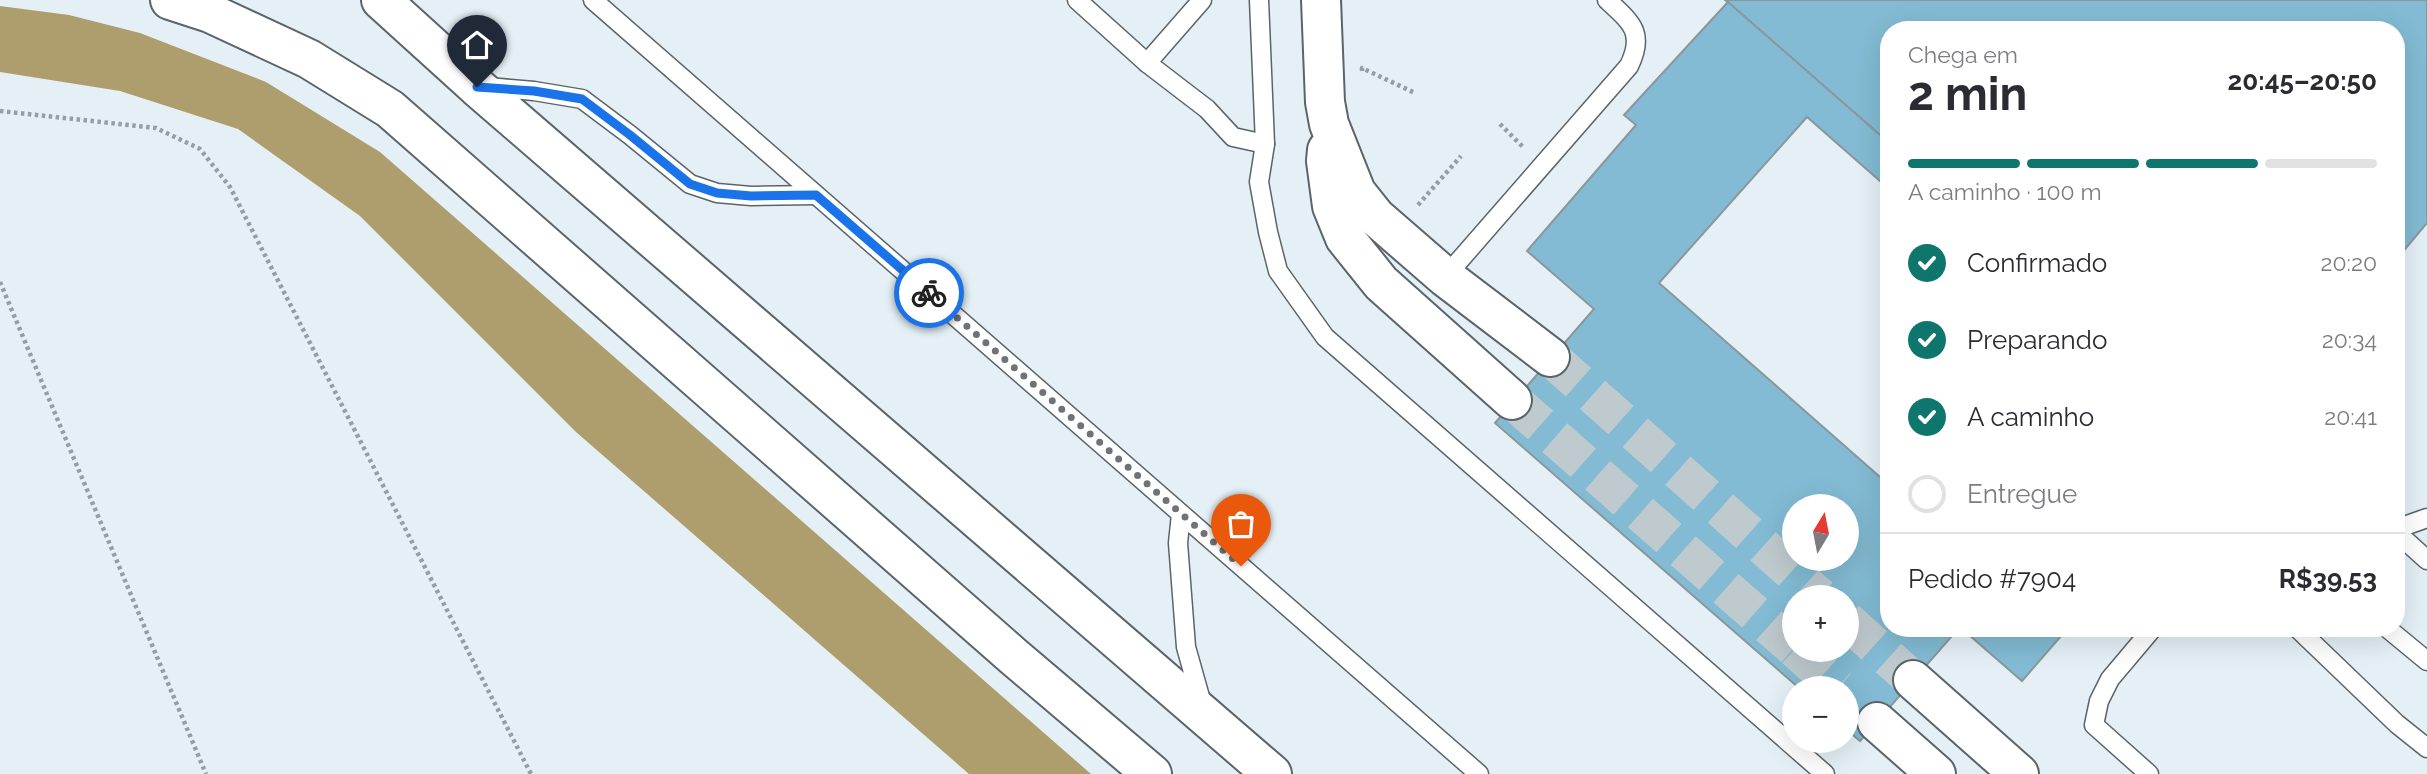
<!DOCTYPE html>
<html lang="pt">
<head>
<meta charset="utf-8">
<style>
  :root { --surface:#fff; --page:#f2f2f3; --text:#2b2b33; --muted:#7c7c81; --line:#e1e1e2; --accent:#0f766e }
  body { margin:0; font-family:Raleway,sans-serif; background:var(--page); color:var(--text); height:100vh; display:flex; flex-direction:column; font-size:26px; white-space:nowrap }
  * { box-sizing:border-box; margin:0 }
  p { font-size:23px; color:var(--muted) }
  .icon { flex:none; width:38px; height:38px; fill:none; stroke:currentColor; stroke-width:2; stroke-linecap:round; stroke-linejoin:round }
  .map { position:relative; flex:1; overflow:hidden }
  .drawer { position:absolute; left:1880px; top:21px; width:525px; height:616px; display:flex; flex-direction:column; background:var(--surface); border-radius:28px; box-shadow:0 7px 28px #0002 }
  .drawer>* { flex:none }
  .needle { width:46px; rotate:10deg }
  .controls { position:absolute; left:1782px; top:494px; display:grid; gap:14px }
  .controls a { display:grid; place-items:center; width:77px; height:77px; border-radius:50%; background:var(--surface); box-shadow:0 7px 28px #0002; font-size:35px }
  .pin { position:absolute; display:grid; place-items:center; width:60px; height:60px; color:#fff; margin:-72px -30px; border-radius:50% 50% 50% 0; rotate:-45deg; box-shadow:0 0 7px #0007 }
  .pin .icon { rotate:45deg }
  .courier { position:absolute; display:grid; place-items:center; width:70px; height:70px; margin:-35px; border:5px solid #1a73e8; border-radius:50%; background:#fff; color:#222; box-shadow:0 2px 9px #0007 }
  .summary em { font-style:normal; font-weight:700 }
  .summary div { display:flex; flex-direction:column-reverse }
  .summary { display:flex; align-items:center; justify-content:space-between; height:119px; padding:0 28px }
  h1 { font-size:46px; font-weight:700; line-height:52px }
  .bar { display:grid; grid-template-columns:repeat(4,1fr); gap:10px 7px; align-content:center; height:84px; padding:0 28px }
  .bar i { height:9px; border-radius:5px; background:var(--line) }
  .bar .active { background:var(--accent) }
  .bar p { grid-column:span 4 }
  .line { display:flex; align-items:center; gap:18px; padding:0 28px; border-top:2px solid var(--line) }
  .line div { flex:1 }
  ol { padding:0 28px; list-style:none }
  li { display:flex; align-items:center; gap:21px; height:77px }
  li p { margin-inline-start:auto }
  li .icon { padding:7px; border-radius:50%; background:var(--accent); color:#fff; stroke-width:4 }
  li:last-child { color:var(--muted) }
  li i { width:38px; height:38px; border:4px solid var(--line); border-radius:50% }
  .map>svg:first-child { display:block }
  .water { fill:#af9e6d }
  .building { fill:#82bbd3; stroke:#8b979c; stroke-width:2; fill-rule:evenodd }
  .lines { fill:none; stroke-linecap:round; stroke-linejoin:round }
  .secondary-tunnel { stroke:#bfcacf; stroke-width:38; stroke-dasharray:38 19; stroke-linecap:butt }
  .service-casing { stroke:#5a656a; stroke-width:21 }
  .secondary-casing { stroke:#5a656a; stroke-width:42 }
  .path { stroke:#959ea2; stroke-width:4.5; stroke-dasharray:3.5 3.5; stroke-linecap:butt }
  .service { stroke:#fff; stroke-width:18 }
  .secondary { stroke:#fff; stroke-width:38 }
  .done { stroke:#6c7477; stroke-width:7; stroke-dasharray:0 12.6 }
  .route { stroke:#1a73e8; stroke-width:9 }
</style>
</head>
<body>
<div class="map">
<svg width="2427" height="774" viewBox="0 0 2427 774">
  <rect width="100%" height="100%" fill="#e4f0f6"/>
  <polygon class="water" points="0,6 69,15 140,33 266,82 380,152 1091,774 969,774 576,432 360,216 238,129 120,91 0,72"/>
  <g class="building">
    <polygon points="1725,0 2427,0 2427,223 2396,260 2396,30 1888,30 1888,142"/>
    <path d="M1728 2 1888 142V188L1807 117 1659 283 1888 484V628H1959L1860 741 1846 729V688H1799L1495 423 1594 309 1527 251 1636 125 1624 115ZM1794 506H1846V558H1794ZM1794 597H1846V649H1794Z"/>
    <polygon points="1961,628 2068,628 2022,681"/>
  </g>
  <g class="lines">
    <g class="secondary-tunnel">
      <polyline points="1550,357 1820,597"/>
      <polyline points="1512,400 1794,648"/>
      <polyline points="1846,620 1913,680"/>
      <polyline points="1795,649 1838,688"/>
    </g>
    <defs>
      <g id="service">
        <polyline points="593,0 1479,774"/>
        <polyline points="1077,0 1147,63 1207,109 1233,137 1265,144"/>
        <polyline points="1259,0 1265,144 1259,182 1268,232 1278,271 1325,337 1825,774"/>
        <polyline points="1147,63 1202,0"/>
        <polyline points="488,87 534,91 582,99 630,135 690,184 717,193 751,196 816,195"/>
        <path d="M1445 277 1629 66C1645 33 1632 23 1607 0"/>
        <polyline points="1181,514 1178,543 1186,647 1202,704"/>
        <polyline points="2396,529 2427,518"/>
        <polyline points="2396,532 2427,560"/>
        <polyline points="2297,628 2397,724 2427,748"/>
        <polyline points="2387,628 2427,661"/>
        <polyline points="2149,774 2094,725 2099,701 2110,679 2153,628"/>
      </g>
      <g id="secondary">
        <polyline points="170,0 210,13 309,59 390,109 1013,656 1152,774"/>
        <polyline points="381,0 477,87 1272,774"/>
        <polyline points="1321,0 1325,102 1329,124 1356,192 1376,217 1445,277 1550,357"/>
        <polyline points="1327,150 1326,161 1332,206 1345,238 1381,283 1512,400"/>
        <polyline points="1913,680 2019,774"/>
        <polyline points="1877,722 1936,774"/>
      </g>
    </defs>
    <use href="#service" class="service-casing"/>
    <use href="#secondary" class="secondary-casing"/>
    <g class="path">
      <polyline points="1362,71 1362,68 1415,93"/>
      <polyline points="0,111 156,128 200,149 230,187 531,774"/>
      <polyline points="1500,124 1524,148"/>
      <polyline points="1418,205 1461,156"/>
      <polyline points="0,282 206,774"/>
    </g>
    <use href="#service" class="service"/>
    <use href="#secondary" class="secondary"/>
  </g>
  <g class="lines">
    <polyline class="done" points="929,293 1241,566"/>
    <polyline class="route" points="477,87 534,91 582,99 630,135 690,184 717,193 751,196 816,195 929,293"/>
  </g>
</svg>
<div class="controls">
<a><svg class="needle" viewBox="-14 -14 28 28"><path d="M0-13l5 13h-10z" fill="#e53935"/><path d="M0 13l5-13h-10z" fill="#7c7c81"/></svg></a>
<a>+</a>
<a>−</a>
</div>
<div class="pin" style="left:1241px;top:566px;background:#ea580c"><svg class="icon" aria-label="bag" viewBox="0 0 24 24"><path d="M5 8h14l-1 12H6zM9 8a3 3 0 0 1 6 0"/></svg></div>
<div class="pin" style="left:477px;top:87px;background:#1f2937"><svg class="icon" aria-label="home" viewBox="0 0 24 24"><path d="M3 11l9-7 9 7M6 9v11h12V9"/></svg></div>
<div class="courier" style="left:929px;top:293px"><svg class="icon" aria-label="bike" viewBox="0 0 24 24"><circle cx="6" cy="16" r="4"/><circle cx="18" cy="16" r="4"/><path d="M6 16l4-8h5l3 8M10 8l3 8H6M13 5h3"/></svg></div>
<section class="drawer">
<div class="summary"><div><h1>2 min</h1><p>Chega em</p></div><em>20:45–20:50</em></div>
<div class="bar"><i class="active"></i><i class="active"></i><i class="active"></i><i></i><p>A caminho · 100 m</p></div>
<ol>
<li><svg class="icon" aria-label="check" viewBox="0 0 24 24"><path d="M5 12l5 5 9-10"/></svg>Confirmado<p>20:20</p></li>
<li><svg class="icon" aria-label="check" viewBox="0 0 24 24"><path d="M5 12l5 5 9-10"/></svg>Preparando<p>20:34</p></li>
<li><svg class="icon" aria-label="check" viewBox="0 0 24 24"><path d="M5 12l5 5 9-10"/></svg>A caminho<p>20:41</p></li>
<li><i></i>Entregue</li>
</ol>
<div class="line" style="height:91px"><div>Pedido #7904</div><b>R$39.53</b></div>
</section>
</div>
</body>
</html>
